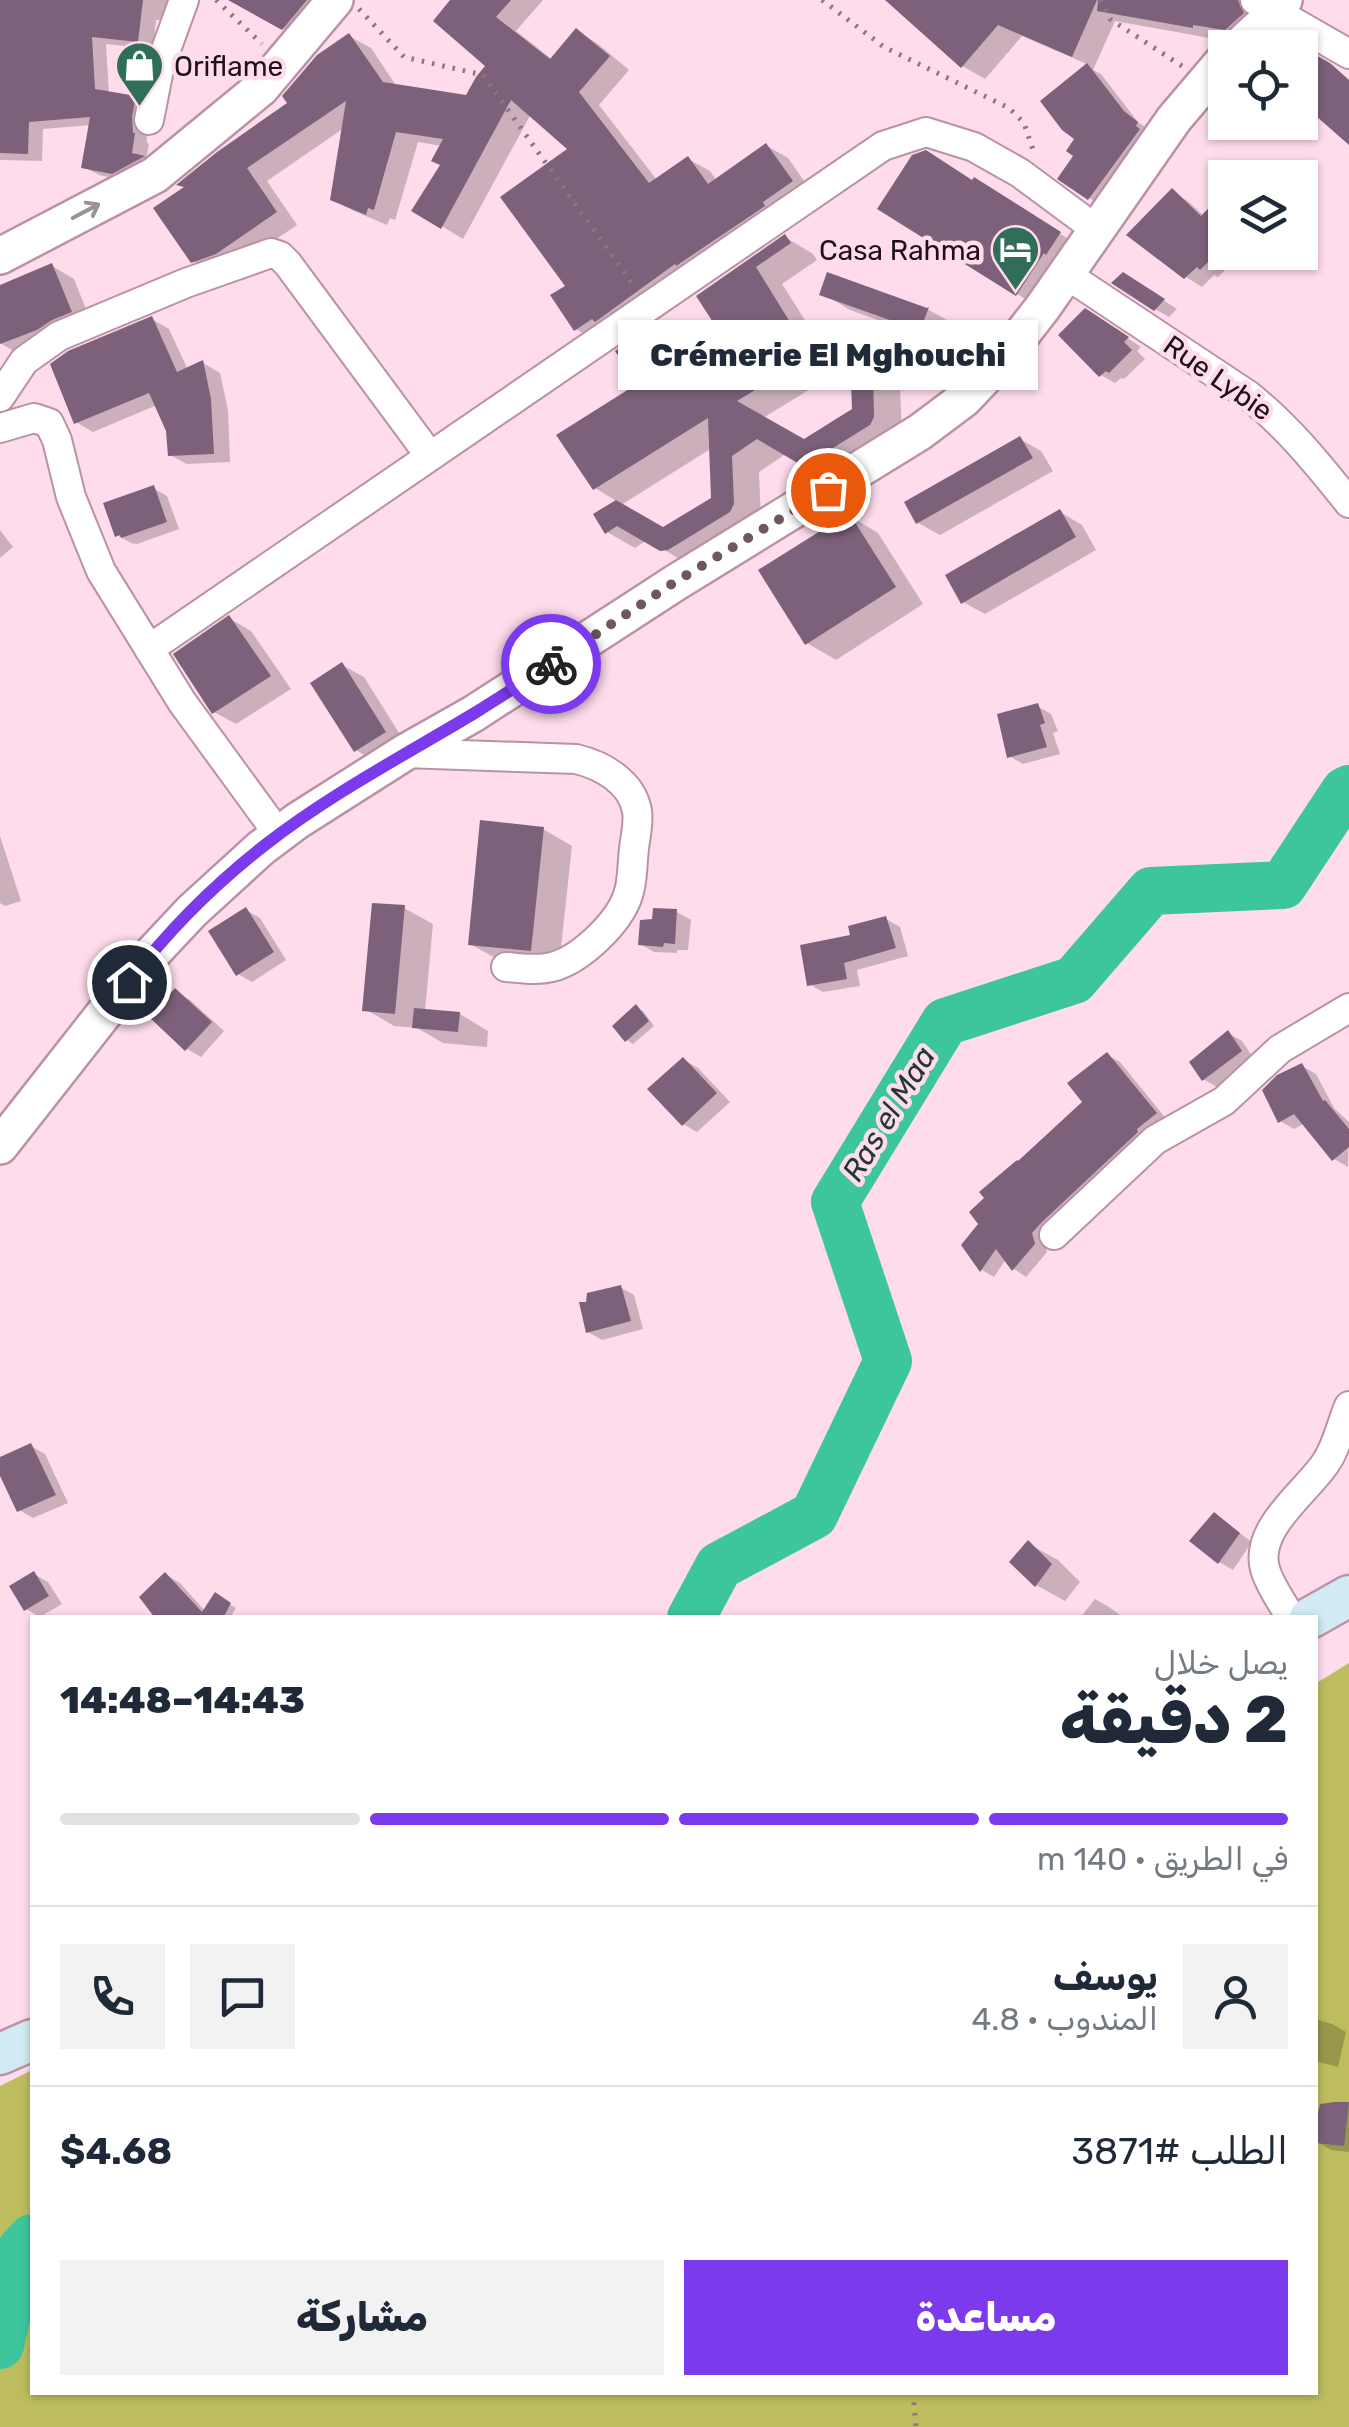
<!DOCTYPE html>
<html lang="ar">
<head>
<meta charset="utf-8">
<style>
  :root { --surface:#fff; --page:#f2f2f3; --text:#1f2937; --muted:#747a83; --line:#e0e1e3; --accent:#7c3aed }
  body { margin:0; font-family:Rubik,Vazirmatn,sans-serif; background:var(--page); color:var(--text); direction:rtl; height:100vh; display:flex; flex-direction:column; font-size:38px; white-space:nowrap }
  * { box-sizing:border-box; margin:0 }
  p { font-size:32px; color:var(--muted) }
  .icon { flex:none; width:55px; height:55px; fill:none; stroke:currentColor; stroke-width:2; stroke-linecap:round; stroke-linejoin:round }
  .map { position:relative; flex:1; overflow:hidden; direction:ltr }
  .drawer { position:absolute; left:30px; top:1615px; width:1288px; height:780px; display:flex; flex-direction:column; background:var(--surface); border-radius:0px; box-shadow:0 2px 8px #0004; direction:rtl }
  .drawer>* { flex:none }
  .fabs { position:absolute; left:1208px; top:30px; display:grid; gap:20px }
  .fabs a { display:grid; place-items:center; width:110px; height:110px; border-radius:0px; background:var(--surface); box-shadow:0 2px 8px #0004; font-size:50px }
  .pin { position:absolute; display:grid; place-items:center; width:85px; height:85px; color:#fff; margin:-42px; border:5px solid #fff; border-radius:50%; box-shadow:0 2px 10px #0007 }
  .courier { position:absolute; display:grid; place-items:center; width:100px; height:100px; margin:-50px; border:8px solid #7c3aed; border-radius:50%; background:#fff; color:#222; box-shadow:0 2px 12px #0007 }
  .bubble { position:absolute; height:70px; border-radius:0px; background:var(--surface); box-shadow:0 2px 8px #0004; font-size:32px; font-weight:800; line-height:70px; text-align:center; direction:rtl }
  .head em { font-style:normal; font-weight:800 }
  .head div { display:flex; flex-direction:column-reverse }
  .head { display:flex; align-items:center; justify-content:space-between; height:170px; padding:0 30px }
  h1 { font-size:65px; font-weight:800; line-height:75px }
  .bar { display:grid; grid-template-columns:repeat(4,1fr); gap:15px 10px; align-content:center; height:120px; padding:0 30px }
  .bar i { height:12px; border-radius:8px; background:var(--line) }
  .bar .on { background:var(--accent) }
  .bar p { grid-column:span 4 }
  .line { display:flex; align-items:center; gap:25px; padding:0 30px; border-top:2px solid var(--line) }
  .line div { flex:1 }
  .round { display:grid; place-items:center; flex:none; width:105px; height:105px; border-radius:0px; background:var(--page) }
  .primary-button { display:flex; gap:20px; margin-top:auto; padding:20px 30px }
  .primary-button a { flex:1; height:115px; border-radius:0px; background:var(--accent); color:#fff; font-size:40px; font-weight:800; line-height:115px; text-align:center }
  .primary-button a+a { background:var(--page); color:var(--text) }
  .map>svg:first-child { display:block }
  .green { fill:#bdbd5f }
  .shadow { fill:#0003; fill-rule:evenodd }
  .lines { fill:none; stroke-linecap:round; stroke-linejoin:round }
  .river { stroke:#3dc59c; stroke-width:48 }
  .building { fill:#7d617b }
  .minor-casing { stroke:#ba92a5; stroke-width:32 }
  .tertiary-casing { stroke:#ba92a5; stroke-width:40 }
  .secondary-casing { stroke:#ba92a5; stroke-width:45 }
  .path { stroke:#8d7580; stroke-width:5; stroke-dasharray:2.5 8; stroke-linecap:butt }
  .minor { stroke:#fff; stroke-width:28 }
  .tertiary { stroke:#fff; stroke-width:35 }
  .secondary { stroke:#d1eaf4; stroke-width:40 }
  .oneway { stroke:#9a9397 }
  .done { stroke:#6c5762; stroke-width:10; stroke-dasharray:0 18 }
  .route { stroke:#7c3aed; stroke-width:12 }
  .labels { text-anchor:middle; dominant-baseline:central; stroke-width:9; stroke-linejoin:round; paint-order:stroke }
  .poi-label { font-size:28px; fill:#1e1017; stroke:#fedcec; text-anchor:start }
  .street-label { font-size:28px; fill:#1e1017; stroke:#fedcec }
  .water-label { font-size:30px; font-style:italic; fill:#1e3a30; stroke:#fedcec }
</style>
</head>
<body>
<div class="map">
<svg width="1349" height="2427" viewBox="0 0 1349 2427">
  <rect width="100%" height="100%" fill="#fedcec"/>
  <polygon class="green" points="1349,1663 1349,2427 0,2427 0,2086 32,2070 32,2392 1315,2392 1315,1684"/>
  <g class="shadow">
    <polygon points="0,0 183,0 176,20 156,20 153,49 106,44 109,94 135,98 150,107 146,126 147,143 149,144 146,160 128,181 99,175 84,167 91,125 43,129 42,161 0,160"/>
    <polygon points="232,0 344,0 310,43"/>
    <polygon points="451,0 543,0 516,31 553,60 577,31 598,44 629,70 599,105 657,180 688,159 710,171 717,181 767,146 788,158 813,194 597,342 576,329 569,286 571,149 531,114 463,239 415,210 443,165 442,146 418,142 395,220 390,218 387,225 354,211 333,199 344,128 267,181 297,225 238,265 214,273 193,261 186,188 291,104 349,36 371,48 397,87 468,98 488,66"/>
    <polygon points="889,0 1243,0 1260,10 1248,42 1216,36 1215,39 1115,21 1093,70 1101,74 1138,122 1151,131 1103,207 1060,178 1076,155 1078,138 1043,101 1089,65 1022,36 985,79 962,66"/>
    <polygon points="1252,167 1268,176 1270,178 1241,178"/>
    <polygon points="974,183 988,188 1073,242 1030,302 881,208"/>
    <polygon points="1172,192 1188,201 1204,216 1225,194 1225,252 1243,252 1218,277 1214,275 1202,287 1186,277 1130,235"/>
    <path d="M785 237 813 254 817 260 782 284 838 372 763 418 804 442 855 410 852 359 900 328 850 310 822 293 929 310 956 325 933 386 900 388 902 434 832 479 787 453 759 472 761 521 690 565 647 540 635 548 607 532 618 502 595 488 641 385 646 332 674 349 681 360 724 334 699 296ZM712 448 714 499 663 530 621 505Z"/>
    <polygon points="52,266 74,279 92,324 22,356 0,343 0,287"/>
    <polygon points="1137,283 1177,309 1169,317 1155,309"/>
    <polygon points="152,319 169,329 188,370 203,363 220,373 228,410 230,462 187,464 170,455 169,431 157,405 93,432 76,422"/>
    <polygon points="1100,320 1141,347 1137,351 1145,359 1124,379 1121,378 1115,383 1101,375"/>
    <polygon points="1020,439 1041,451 1053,471 940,535 918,523"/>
    <polygon points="153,488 167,496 179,529 137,544 131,543 117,535"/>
    <polygon points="1060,512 1082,525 1096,550 985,614 963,602"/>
    <polygon points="850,516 878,533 923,604 836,660 807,643"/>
    <polygon points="0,530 13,547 0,558"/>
    <polygon points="229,618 251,631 291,689 236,724 214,712"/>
    <polygon points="342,665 364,677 406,744 377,763 356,750"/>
    <polygon points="1037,706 1051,714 1058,731 1053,733 1060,754 1023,764 1009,756"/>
    <polygon points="543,829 572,846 559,966 499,960 470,944"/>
    <polygon points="0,836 21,901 5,906 0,903"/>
    <polygon points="404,908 433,924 425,1011 460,1014 488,1031 487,1047 443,1043 417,1028 394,1026 365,1009"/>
    <polygon points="246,910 260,918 286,960 252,982 238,974"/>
    <polygon points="677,912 691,920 688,950 677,950 677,953 654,952 640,944"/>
    <polygon points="886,919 900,927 908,956 857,970 860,986 823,992 809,984 853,937"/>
    <polygon points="176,992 190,1000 224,1031 201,1057 187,1049"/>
    <polygon points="637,1008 643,1011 654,1026 633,1044 627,1040 615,1026"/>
    <polygon points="1228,1033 1242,1041 1254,1059 1217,1087 1203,1079"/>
    <polygon points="1107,1055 1120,1062 1168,1121 1044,1241 1047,1252 1026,1277 1014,1269 1006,1259 994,1277 982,1270 964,1246 1085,1103"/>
    <polygon points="684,1060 698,1068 730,1102 697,1132 683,1124"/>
    <polygon points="1302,1066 1316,1074 1334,1108 1349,1122 1348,1167 1334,1159 1305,1123 1294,1129 1280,1121"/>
    <polygon points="620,1287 634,1295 643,1329 602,1340 588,1332"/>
    <polygon points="31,1446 45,1454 68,1503 33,1518 19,1510 0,1462"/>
    <polygon points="1215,1515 1252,1542 1233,1570 1219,1562"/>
    <polygon points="1029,1544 1058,1560 1080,1582 1065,1601 1036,1585"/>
    <polygon points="34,1574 48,1582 62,1604 40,1617 26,1609"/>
    <polygon points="166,1575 180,1583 205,1611 216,1596 236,1608 230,1618 156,1618"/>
    <polygon points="1095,1599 1109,1607 1124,1618 1080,1618"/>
    <polygon points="1315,2019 1332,2024 1346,2032 1338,2067 1315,2061"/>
    <polygon points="1349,2105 1349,2152 1331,2150 1317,2142 1322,2106"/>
  </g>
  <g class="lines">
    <g class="river">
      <polyline points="691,1618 719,1566 814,1515 888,1361 835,1202 945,1022 1074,980 1151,891 1283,885 1345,791 1349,789"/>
      <polyline points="0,2345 21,2250 32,2238"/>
    </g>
  </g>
  <g class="building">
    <polygon points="0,0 143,0 138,42 92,37 95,89 136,96 132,117 133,133 135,133 132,153 145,156 112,174 81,168 90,117 29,122 28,154 0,153"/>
    <polygon points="228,0 307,0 282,30"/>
    <polygon points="450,0 511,0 496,17 550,59 576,28 610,56 579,92 649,183 688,156 708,184 766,143 793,181 763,202 765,206 676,266 675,264 595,322 592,319 574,331 550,295 565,286 500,197 567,149 511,100 441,229 411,211 440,165 431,161 443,139 396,132 374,210 368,208 366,215 330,200 346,101 247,168 277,212 216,254 191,263 153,208 184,187 176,185 217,152 287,103 282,96 317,55 349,33 383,82 466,95 476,77 485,66 433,21"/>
    <polygon points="885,0 1097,0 1072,57 998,25 961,68"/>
    <polygon points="1098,0 1238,0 1244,13 1225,30 1193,25 1193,28 1097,11"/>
    <polygon points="1300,46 1330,63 1349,80 1349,145 1300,102"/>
    <polygon points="1087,63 1124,111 1138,122 1136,126 1140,129 1088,200 1057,179 1073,156 1066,151 1074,139 1062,130 1040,101"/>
    <polygon points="926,150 972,180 974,177 1061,232 1046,255 1044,253 1016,296 877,209 912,155"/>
    <polygon points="1172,188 1201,216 1225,191 1225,245 1200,270 1197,267 1184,279 1126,235"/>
    <polygon points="785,234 791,243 756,267 811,356 737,401 804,439 852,409 850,359 854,353 901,324 819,295 827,272 927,308 929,307 905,371 873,373 874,417 870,425 812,461 801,465 757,439 732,456 734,504 730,512 668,550 660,551 617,526 605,534 593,514 616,500 663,527 711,498 708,418 593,490 556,435 637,384 615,351 646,330 668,364 720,333 696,296"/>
    <polygon points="52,263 72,312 52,320 37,330 0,344 0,285"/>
    <polygon points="1123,272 1165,299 1154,311 1111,283"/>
    <polygon points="1085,308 1129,337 1124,342 1132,350 1109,373 1106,371 1099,377 1058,335"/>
    <polygon points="152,316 177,372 203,360 211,399 214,454 168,456 166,431 149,393 74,424 50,364 68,351"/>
    <polygon points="1020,436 1033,458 916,524 904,502"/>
    <polygon points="154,485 167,522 121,538 120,535 115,537 103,503"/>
    <polygon points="1060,509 1076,537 961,604 945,575"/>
    <polygon points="849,513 896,587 805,645 758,570"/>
    <polygon points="229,615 271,676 212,714 173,654"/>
    <polygon points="342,662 386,732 354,752 310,683"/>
    <polygon points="1038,703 1045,723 1040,725 1047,747 1007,758 997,714"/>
    <polygon points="480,820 544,827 531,951 468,945"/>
    <polygon points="372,903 405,905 395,1014 362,1011"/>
    <polygon points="246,907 274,952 236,976 208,931"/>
    <polygon points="653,908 677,909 675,944 664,943 663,947 638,945 640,920 652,919"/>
    <polygon points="886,916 896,948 844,963 847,979 807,986 800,945 850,935 848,926"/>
    <polygon points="175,988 212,1022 185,1051 149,1017"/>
    <polygon points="636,1004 649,1021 625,1042 612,1026"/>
    <polygon points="414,1008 460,1012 458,1032 412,1028"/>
    <polygon points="1228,1030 1242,1051 1202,1081 1189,1062"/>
    <polygon points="1107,1052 1157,1113 1137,1129 1138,1132 1042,1222 1032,1233 1035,1244 1012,1271 996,1249 980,1272 961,1245 978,1224 969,1212 984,1198 979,1192 1017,1160 1018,1161 1082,1102 1067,1083"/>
    <polygon points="683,1057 717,1093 682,1126 647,1089"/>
    <polygon points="1302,1063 1323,1101 1325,1100 1349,1129 1349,1147 1332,1161 1294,1114 1278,1123 1262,1090 1277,1075"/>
    <polygon points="621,1285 631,1321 586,1333 579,1302 586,1302 587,1293"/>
    <polygon points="31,1443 56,1495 17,1512 0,1476 0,1457"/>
    <polygon points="1214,1512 1240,1533 1218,1564 1189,1541"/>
    <polygon points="1028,1540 1052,1564 1035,1587 1009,1562"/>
    <polygon points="34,1571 49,1596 24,1611 9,1586"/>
    <polygon points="165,1572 202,1612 215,1592 231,1603 223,1618 155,1618 139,1597"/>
    <polygon points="1334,2102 1349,2102 1344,2146 1315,2143 1315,2124 1320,2104"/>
  </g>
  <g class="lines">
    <defs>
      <g id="minor">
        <polyline points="1255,0 1349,54"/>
        <polyline points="149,120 159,69 184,0"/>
        <path d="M1067 275 1248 395C1287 426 1318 464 1349 503"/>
        <polyline points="0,397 24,361 59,336 186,283 271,253 280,256 288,264 430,456"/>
        <polyline points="0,428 34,418 49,423 57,440 71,497 101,571 182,702 279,835"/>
        <polyline points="149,649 883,146 926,132 974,147 1020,173 1097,230"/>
        <path d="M404 753 576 759C602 765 632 782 637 811 639 823 635 838 634 849 632 864 633 881 628 895 619 923 580 960 552 967 537 971 521 968 506 967"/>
        <polyline points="1054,1235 1155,1140 1224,1101 1280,1049 1349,1008"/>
        <path d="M1291 1618C1282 1602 1270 1586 1265 1569 1254 1529 1305 1493 1325 1464 1337 1447 1341 1425 1349 1406"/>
      </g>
      <g id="tertiary">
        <polyline points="1237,48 1275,13 1284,0"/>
        <polyline points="0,256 155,175 261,88 335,0"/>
        <polyline points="0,1146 146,960 192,911 261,848 297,821 404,753 473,714 675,583 920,432 964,399 1005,356 1043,307 1174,119 1225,59"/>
      </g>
      <g id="secondary">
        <polyline points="1310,1618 1349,1596"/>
        <polyline points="0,2054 32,2040"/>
      </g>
    </defs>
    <use href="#minor" class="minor-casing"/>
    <use href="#tertiary" class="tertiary-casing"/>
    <use href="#secondary" class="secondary-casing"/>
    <g class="path">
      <polyline points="216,0 262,44"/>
      <polyline points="822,0 884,47 1009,108 1024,123 1033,150"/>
      <polyline points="1100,0 1110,19 1182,66"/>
      <polyline points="359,9 404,57 483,75 633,285"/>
      <polyline points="913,2392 916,2427"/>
    </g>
    <use href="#minor" class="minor"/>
    <use href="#tertiary" class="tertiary"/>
    <use href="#secondary" class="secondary"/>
  </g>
  <defs><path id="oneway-shaft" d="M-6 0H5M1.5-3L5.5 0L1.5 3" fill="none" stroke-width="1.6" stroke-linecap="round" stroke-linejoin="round" transform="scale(2.5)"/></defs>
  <use class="oneway" href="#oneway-shaft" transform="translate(86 211) rotate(-28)"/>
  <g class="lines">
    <polyline class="done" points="551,664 675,582 828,490"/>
    <path class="route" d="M129 982C167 932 215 884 265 845 329 795 403 756 473 714 499 698 525 681 551 664"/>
  </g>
  <defs>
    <symbol id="shop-pin" viewBox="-11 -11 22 30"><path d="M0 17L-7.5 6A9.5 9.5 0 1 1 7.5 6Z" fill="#316e59" stroke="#fedcec"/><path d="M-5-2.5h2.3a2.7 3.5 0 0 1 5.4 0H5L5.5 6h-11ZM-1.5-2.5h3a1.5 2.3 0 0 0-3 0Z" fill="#fff"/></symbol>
    <symbol id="hotel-pin" viewBox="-11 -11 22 30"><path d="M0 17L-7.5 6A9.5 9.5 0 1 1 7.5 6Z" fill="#316e59" stroke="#fedcec"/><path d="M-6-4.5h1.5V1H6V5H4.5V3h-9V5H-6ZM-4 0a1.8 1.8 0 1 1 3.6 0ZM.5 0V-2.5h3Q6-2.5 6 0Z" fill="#fff"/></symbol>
  </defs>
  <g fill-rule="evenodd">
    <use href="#shop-pin" x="112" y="38" width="55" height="75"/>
    <use href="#hotel-pin" x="988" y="222" width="55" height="75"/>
  </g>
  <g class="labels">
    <g class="poi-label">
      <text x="174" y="66">Oriflame</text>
      <text x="981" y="250" text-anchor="end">Casa Rahma</text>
    </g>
    <g class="street-label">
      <text transform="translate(1218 378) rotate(35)">Rue Lybie</text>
    </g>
    <g class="water-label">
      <text transform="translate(889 1114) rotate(-59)">Ras el Maa</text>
    </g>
  </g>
</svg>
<div class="fabs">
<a><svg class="icon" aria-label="locate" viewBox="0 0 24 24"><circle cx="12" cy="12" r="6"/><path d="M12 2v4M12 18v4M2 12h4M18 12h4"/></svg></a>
<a><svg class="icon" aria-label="layers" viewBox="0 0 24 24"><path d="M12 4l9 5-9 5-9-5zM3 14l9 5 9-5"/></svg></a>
</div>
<div class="pin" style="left:828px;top:490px;background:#ea580c"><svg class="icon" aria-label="bag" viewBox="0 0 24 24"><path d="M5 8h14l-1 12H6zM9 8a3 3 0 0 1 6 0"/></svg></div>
<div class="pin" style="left:129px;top:982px;background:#1f2937"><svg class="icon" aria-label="home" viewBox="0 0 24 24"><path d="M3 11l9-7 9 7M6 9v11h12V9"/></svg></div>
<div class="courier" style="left:551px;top:664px"><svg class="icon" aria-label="bike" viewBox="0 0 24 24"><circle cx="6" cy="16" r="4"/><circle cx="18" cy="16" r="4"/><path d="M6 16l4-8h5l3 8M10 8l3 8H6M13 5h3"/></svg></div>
<div class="bubble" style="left:618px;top:320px;width:420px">Crémerie El Mghouchi</div>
<section class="drawer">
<div class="head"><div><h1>2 دقيقة</h1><p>يصل خلال</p></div><em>14:43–14:48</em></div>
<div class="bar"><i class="on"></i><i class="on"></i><i class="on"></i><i></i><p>في الطريق · 140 m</p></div>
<div class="line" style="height:180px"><a class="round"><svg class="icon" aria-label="person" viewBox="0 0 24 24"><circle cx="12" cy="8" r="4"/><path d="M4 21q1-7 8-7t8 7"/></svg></a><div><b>يوسف</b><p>المندوب · 4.8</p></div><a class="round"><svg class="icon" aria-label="chat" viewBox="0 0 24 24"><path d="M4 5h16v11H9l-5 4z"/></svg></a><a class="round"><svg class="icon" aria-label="phone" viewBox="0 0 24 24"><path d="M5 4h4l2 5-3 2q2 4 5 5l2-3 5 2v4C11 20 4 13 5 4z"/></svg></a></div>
<div class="line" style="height:130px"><div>الطلب #3871</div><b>$4.68</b></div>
<div class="primary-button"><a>مساعدة</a><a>مشاركة</a></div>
</section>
</div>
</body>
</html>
